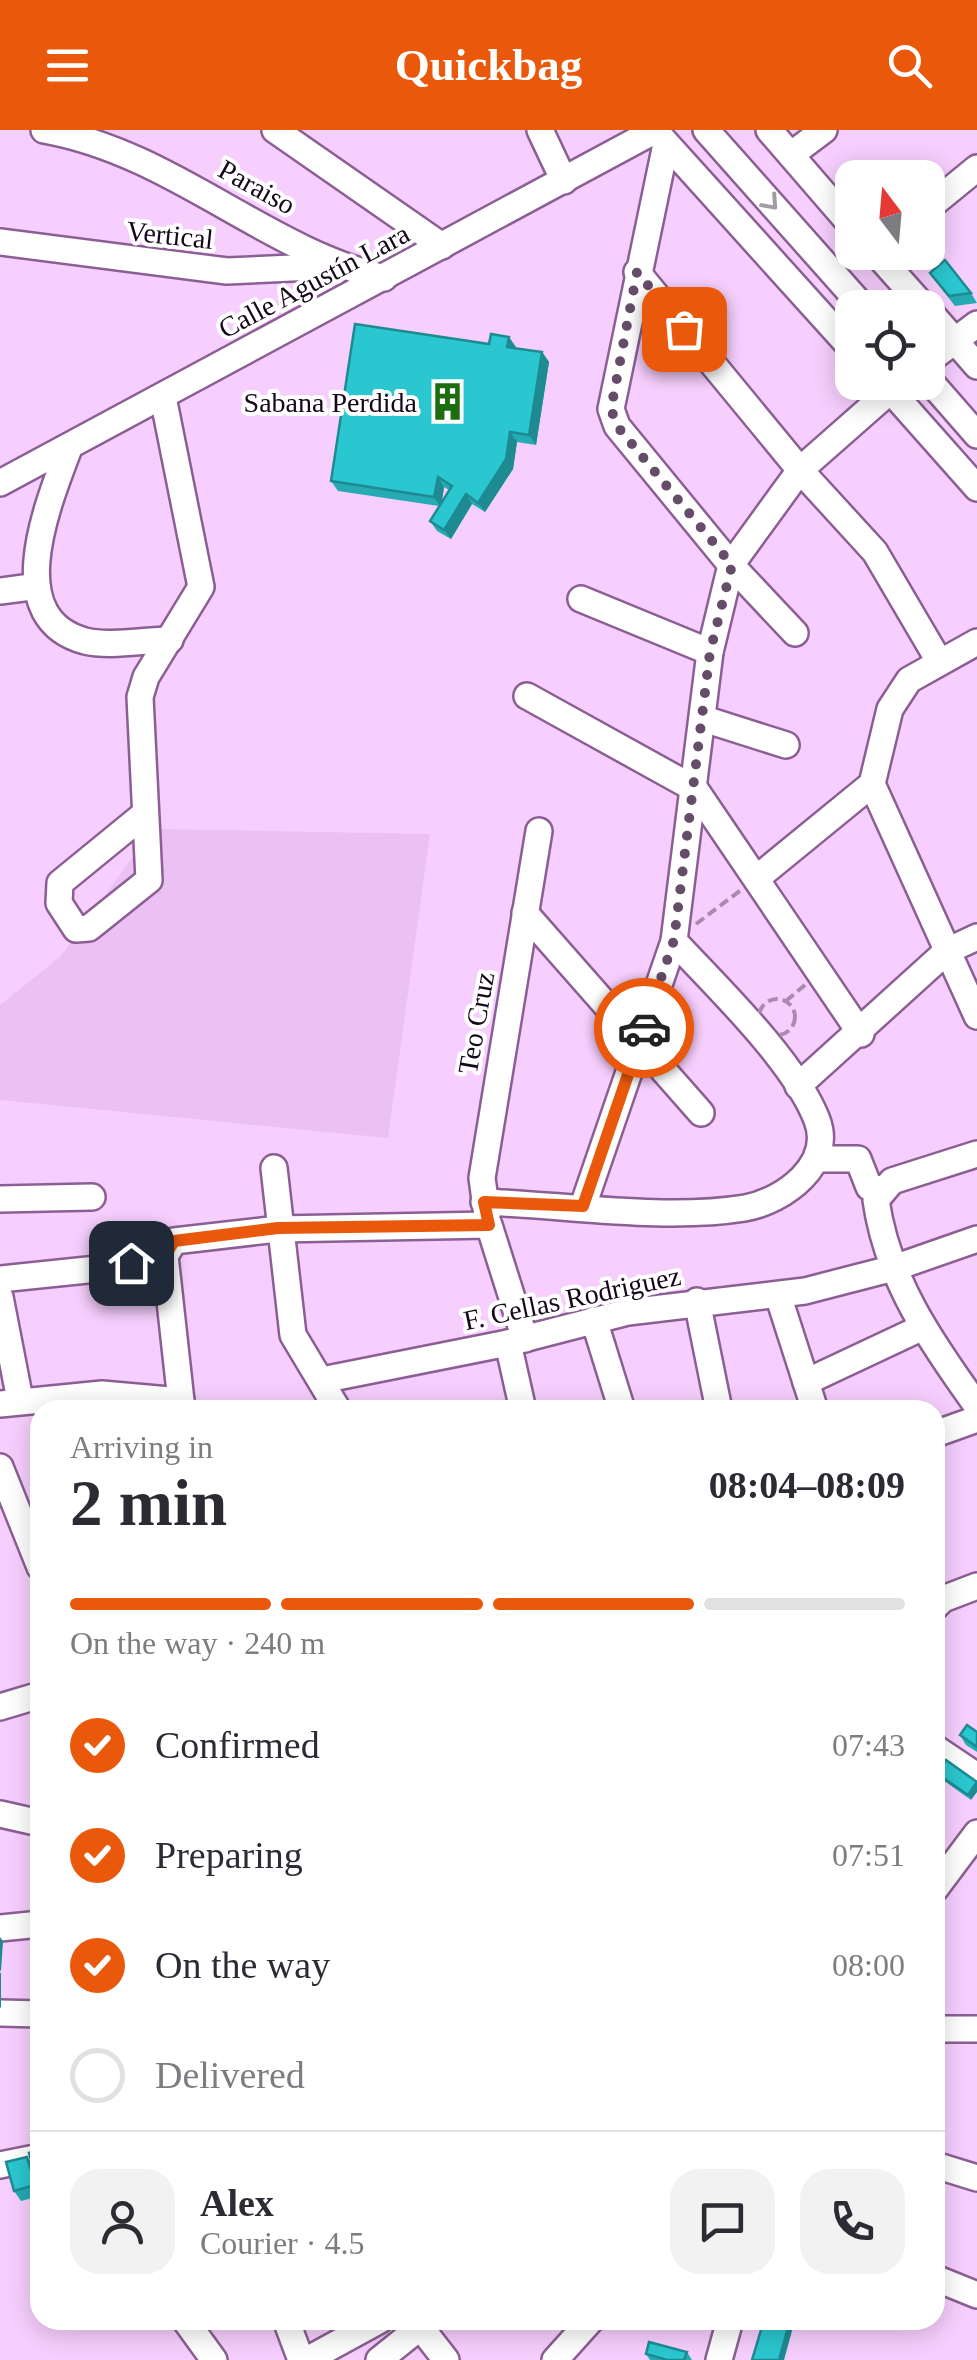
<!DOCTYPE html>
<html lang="en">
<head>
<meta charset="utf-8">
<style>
  :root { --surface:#fff; --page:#f2f2f3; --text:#2b2b33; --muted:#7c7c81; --line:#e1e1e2; --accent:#ea580c }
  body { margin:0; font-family:"Times New Roman",serif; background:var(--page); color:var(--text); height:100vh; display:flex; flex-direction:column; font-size:38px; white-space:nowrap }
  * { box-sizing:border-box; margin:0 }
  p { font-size:32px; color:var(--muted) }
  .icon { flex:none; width:55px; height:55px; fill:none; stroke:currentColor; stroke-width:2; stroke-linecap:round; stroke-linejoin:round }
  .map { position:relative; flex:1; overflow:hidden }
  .sheet { position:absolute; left:30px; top:1270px; width:915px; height:930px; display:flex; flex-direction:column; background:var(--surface); border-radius:30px; box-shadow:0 5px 25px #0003 }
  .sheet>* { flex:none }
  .needle { width:65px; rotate:344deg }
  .controls { position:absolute; left:835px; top:30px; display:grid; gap:20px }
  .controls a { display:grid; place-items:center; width:110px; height:110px; border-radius:20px; background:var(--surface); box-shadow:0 5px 25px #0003; font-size:50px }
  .pin { position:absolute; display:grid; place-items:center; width:85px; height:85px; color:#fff; margin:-42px; border-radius:20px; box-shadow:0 5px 15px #0006 }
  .courier { position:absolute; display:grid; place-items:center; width:100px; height:100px; margin:-50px; border:8px solid #ea580c; border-radius:50%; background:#fff; color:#222; box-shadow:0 2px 12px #0007 }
  .summary em { font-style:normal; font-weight:800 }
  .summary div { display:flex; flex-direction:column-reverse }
  .summary { display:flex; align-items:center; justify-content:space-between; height:170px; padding:0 40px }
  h1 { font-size:65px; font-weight:800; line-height:75px }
  .bar { display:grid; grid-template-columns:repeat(4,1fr); gap:15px 10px; align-content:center; height:120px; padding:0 40px }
  .bar i { height:12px; border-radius:8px; background:var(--line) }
  .bar .on { background:var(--accent) }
  .bar p { grid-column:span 4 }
  .line { display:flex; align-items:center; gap:25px; padding:0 40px; border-top:2px solid var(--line) }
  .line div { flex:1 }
  .round { display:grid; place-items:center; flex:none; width:105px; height:105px; border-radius:30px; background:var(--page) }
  ol { padding:0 40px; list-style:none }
  li { display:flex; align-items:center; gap:30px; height:110px }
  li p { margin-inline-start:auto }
  li .icon { padding:10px; border-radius:50%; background:var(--accent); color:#fff; stroke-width:4 }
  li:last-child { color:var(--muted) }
  li i { width:55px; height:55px; border:5px solid var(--line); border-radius:50% }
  header { display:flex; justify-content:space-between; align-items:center; height:130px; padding:0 40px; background:var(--accent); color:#fff; font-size:45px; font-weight:800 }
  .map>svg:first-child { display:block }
  .built { fill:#ebc0f3 }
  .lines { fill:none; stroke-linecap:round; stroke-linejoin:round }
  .minor-casing { stroke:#8b5f93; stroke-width:30 }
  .path { stroke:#aa8aaf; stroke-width:4; stroke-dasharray:10 5; stroke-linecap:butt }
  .minor { stroke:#fff; stroke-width:25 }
  .wall { fill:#25abb3; fill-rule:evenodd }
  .shaded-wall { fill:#1e8b92 }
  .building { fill:#2bc7d0; stroke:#1e8b92; stroke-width:2.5 }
  .oneway { stroke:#a29ba3 }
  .done { stroke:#654c69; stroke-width:10; stroke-dasharray:0 18 }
  .route { stroke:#ea580c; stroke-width:12 }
  .labels { text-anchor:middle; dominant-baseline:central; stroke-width:8; stroke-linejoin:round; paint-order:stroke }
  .street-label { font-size:28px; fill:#160619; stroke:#fff }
  .poi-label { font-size:28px; fill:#160619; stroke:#fff; text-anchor:end }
</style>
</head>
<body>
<header><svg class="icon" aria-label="menu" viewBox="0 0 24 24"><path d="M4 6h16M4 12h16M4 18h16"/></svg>Quickbag<svg class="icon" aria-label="search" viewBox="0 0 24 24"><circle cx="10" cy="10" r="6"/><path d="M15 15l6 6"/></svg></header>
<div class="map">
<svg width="977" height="2230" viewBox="0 0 977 2230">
  <rect width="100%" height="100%" fill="#f7cffe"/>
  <polygon class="built" points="153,699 430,704 388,1008 0,970 0,875 60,827"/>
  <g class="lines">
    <defs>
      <g id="minor">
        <path d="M44 0C173 23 262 118 384 148"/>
        <polyline points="275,0 442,116"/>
        <polyline points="540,0 564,51"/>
        <polyline points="706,0 864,178"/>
        <polyline points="769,0 852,96"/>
        <polyline points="658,4 852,219"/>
        <polyline points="666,14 611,279 617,296 731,435 795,503"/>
        <polyline points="792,24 824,0"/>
        <polyline points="928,78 977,38"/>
        <polyline points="0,112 227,141 335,136"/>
        <polyline points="875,122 925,178"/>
        <polyline points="637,142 800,340 875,422 939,531"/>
        <polyline points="928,180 977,236"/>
        <polyline points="928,231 977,194"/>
        <polyline points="928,249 977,305"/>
        <polyline points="883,252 977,358"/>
        <path d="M69 318C48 374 0 488 85 511 110 517 144 510 170 510"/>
        <polyline points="0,353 656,0"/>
        <polyline points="0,461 31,457"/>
        <polyline points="581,469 710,522"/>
        <polyline points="527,566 695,659 861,904"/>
        <polyline points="704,589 786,615"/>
        <polyline points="872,654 977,886"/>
        <polyline points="142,686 60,753 59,773 76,799 89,798 149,750 140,567 146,547 201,457 163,267"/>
        <polyline points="757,748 872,654 890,579 909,550 977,512"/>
        <polyline points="525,783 701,983"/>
        <polyline points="798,956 947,821 977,807"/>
        <path d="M977 1024 892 1051 876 1070C887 1149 931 1212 977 1276"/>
        <polyline points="818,1029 858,1029 869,1057 881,1059"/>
        <polyline points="274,1038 293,1205 338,1280"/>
        <polyline points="0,1069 92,1067"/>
        <path d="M484 1072C566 1075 664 1091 745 1078 784 1071 834 1034 817 990 795 932 717 857 674 811"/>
        <polyline points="583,1076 674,811 710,522 731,435 800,340 900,252"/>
        <polyline points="487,1085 482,1048 539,701"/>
        <polyline points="165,1126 174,1111 278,1099 489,1095 525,1209"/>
        <polyline points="165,1126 182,1280"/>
        <polyline points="0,1149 97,1139 165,1126"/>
        <polyline points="778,1165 815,1280"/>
        <polyline points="0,1167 20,1270"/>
        <polyline points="697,1171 719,1280"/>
        <polyline points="594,1190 622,1280"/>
        <polyline points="508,1213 523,1280"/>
        <polyline points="322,1250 508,1213 628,1182 805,1161 894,1138 977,1109"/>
        <polyline points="806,1252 921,1198"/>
        <polyline points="0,1274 102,1264 181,1271"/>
        <polyline points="935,1304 977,1289"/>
        <polyline points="0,1337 40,1437"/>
        <polyline points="935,1477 943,1469 977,1456"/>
        <polyline points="0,1577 40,1565"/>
        <polyline points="935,1618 977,1646"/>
        <polyline points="0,1684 40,1693"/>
        <polyline points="935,1759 977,1703"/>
        <polyline points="0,1798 40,1794"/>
        <polyline points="0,1883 40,1884"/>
        <polyline points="935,1899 977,1899"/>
        <polyline points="0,2035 40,2027"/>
        <polyline points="935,2035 977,2048"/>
        <polyline points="935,2148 977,2165"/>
        <polyline points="185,2190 214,2230"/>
        <polyline points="286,2190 301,2230"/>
        <polyline points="415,2190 446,2230"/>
        <polyline points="307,2230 380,2190"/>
        <polyline points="379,2230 429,2190"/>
        <polyline points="555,2230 591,2190"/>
        <polyline points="719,2230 730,2190"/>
      </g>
    </defs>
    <use href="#minor" class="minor-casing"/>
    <g class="path">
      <polyline points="696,794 741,760"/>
      <circle cx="777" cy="887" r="18"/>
      <polyline points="786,871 805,855"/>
    </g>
    <use href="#minor" class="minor"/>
  </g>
  <g class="wall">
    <polygon points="929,143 971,163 977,173 955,176"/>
    <path d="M489 214 516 217 515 218 542 222 549 232 536 315 517 312 513 339 485 382 472 374 451 409 437 401 430 391 439 376 338 361 331 351ZM444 357 449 360 442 371Z"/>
    <polygon points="977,1602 977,1622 966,1615 960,1605"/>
    <polygon points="946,1630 971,1670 940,1648 936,1643"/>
    <polygon points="40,2020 40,2055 38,2053 40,2066 21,2071 14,2061"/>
    <polygon points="687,2222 692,2230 650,2230 646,2224"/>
  </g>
  <g class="shaded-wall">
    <polygon points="509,207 516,217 514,227 507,217"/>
    <polygon points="542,222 549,232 536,315 529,305"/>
    <polygon points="510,302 517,312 513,339 485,382 478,373"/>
    <polygon points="438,347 444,357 441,377 434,367"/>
    <polygon points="466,364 472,374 451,409 444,400"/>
    <polygon points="977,1652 977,1662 971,1670 968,1665"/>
    <polygon points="0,1807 3,1811 1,1841 0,1840"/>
    <polygon points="0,1842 1,1844 1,1878 0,1877"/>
    <polygon points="27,2027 34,2037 40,2063 35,2055"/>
    <polygon points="790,2190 795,2190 784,2230 779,2230"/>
  </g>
  <g class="building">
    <polygon points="945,130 971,163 949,166 930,143"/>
    <polygon points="355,194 489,214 491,204 509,207 507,217 542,222 529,305 510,302 506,329 478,373 466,364 444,400 430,391 452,356 438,347 434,367 331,351"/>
    <polygon points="967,1595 977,1602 977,1617 960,1605"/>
    <polygon points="946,1630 977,1652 968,1665 936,1643"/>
    <polygon points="35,1697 40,1697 40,1728 36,1728"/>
    <polygon points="40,2020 40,2048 36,2049 29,2023"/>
    <polygon points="27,2027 35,2055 14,2061 6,2032"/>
    <polygon points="764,2190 790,2190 779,2230 752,2230"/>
    <polygon points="649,2212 687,2222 684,2230 667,2230 646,2224"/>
  </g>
  <defs><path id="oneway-chevron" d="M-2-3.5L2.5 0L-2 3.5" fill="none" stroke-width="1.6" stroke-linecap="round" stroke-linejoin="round" transform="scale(2.5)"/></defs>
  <use class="oneway" href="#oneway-chevron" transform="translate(771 73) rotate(48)"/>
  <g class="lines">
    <polyline class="done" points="644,898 674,810 710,522 732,435 617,296 611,279 637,142 684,199"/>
    <polyline class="route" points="131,1133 165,1126 174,1111 278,1098 489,1095 484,1072 583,1076 644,898"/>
  </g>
  <defs>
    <symbol id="building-bare" viewBox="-9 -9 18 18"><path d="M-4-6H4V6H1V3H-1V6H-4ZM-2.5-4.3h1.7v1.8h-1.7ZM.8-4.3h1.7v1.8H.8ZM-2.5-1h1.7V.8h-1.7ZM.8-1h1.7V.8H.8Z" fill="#1e6c10" stroke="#fff" stroke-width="2.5" paint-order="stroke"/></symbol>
  </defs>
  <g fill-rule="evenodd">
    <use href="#building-bare" x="420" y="244" width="55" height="55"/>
  </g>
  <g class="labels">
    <g class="street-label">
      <text transform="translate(257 57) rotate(29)">Paraiso</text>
      <text transform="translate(170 105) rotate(6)">Vertical</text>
      <text transform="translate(314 151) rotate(-28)">Calle Agustín Lara</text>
      <text transform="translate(476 893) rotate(-80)">Teo Cruz</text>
      <text transform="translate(572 1168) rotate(-12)">F. Cellas Rodriguez</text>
    </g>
    <g class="poi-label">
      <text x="417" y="272">Sabana Perdida</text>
    </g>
  </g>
</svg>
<div class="controls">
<a><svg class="needle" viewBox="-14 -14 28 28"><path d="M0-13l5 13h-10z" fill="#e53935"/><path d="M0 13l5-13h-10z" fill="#7c7c81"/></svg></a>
<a><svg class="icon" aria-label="locate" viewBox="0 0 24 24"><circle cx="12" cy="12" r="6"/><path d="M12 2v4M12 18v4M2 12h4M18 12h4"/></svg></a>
</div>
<div class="pin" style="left:684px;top:199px;background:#ea580c"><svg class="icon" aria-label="bag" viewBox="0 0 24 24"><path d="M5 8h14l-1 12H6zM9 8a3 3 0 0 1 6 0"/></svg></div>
<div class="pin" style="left:131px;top:1133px;background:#1f2937"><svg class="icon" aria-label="home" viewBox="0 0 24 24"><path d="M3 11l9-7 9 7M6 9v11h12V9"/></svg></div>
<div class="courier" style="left:644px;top:898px"><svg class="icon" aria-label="car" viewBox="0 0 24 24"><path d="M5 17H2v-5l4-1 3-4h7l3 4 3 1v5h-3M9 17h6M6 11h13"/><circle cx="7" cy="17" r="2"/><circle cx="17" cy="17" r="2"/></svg></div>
<section class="sheet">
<div class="summary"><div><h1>2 min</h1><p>Arriving in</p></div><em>08:04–08:09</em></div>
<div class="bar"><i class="on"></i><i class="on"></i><i class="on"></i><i></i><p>On the way · 240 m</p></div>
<ol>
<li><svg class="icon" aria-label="check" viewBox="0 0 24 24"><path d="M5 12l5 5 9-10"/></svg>Confirmed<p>07:43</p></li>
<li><svg class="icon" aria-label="check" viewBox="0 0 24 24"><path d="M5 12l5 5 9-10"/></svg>Preparing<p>07:51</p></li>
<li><svg class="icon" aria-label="check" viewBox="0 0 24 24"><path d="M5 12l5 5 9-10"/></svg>On the way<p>08:00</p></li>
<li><i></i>Delivered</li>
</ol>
<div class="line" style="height:180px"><a class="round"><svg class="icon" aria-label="person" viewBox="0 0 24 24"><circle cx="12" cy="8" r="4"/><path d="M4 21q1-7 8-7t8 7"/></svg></a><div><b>Alex</b><p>Courier · 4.5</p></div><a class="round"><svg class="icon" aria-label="chat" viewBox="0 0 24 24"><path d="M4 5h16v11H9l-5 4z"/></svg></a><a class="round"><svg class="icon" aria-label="phone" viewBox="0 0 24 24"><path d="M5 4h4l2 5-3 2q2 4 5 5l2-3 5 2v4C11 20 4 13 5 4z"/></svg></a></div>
</section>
</div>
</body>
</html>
